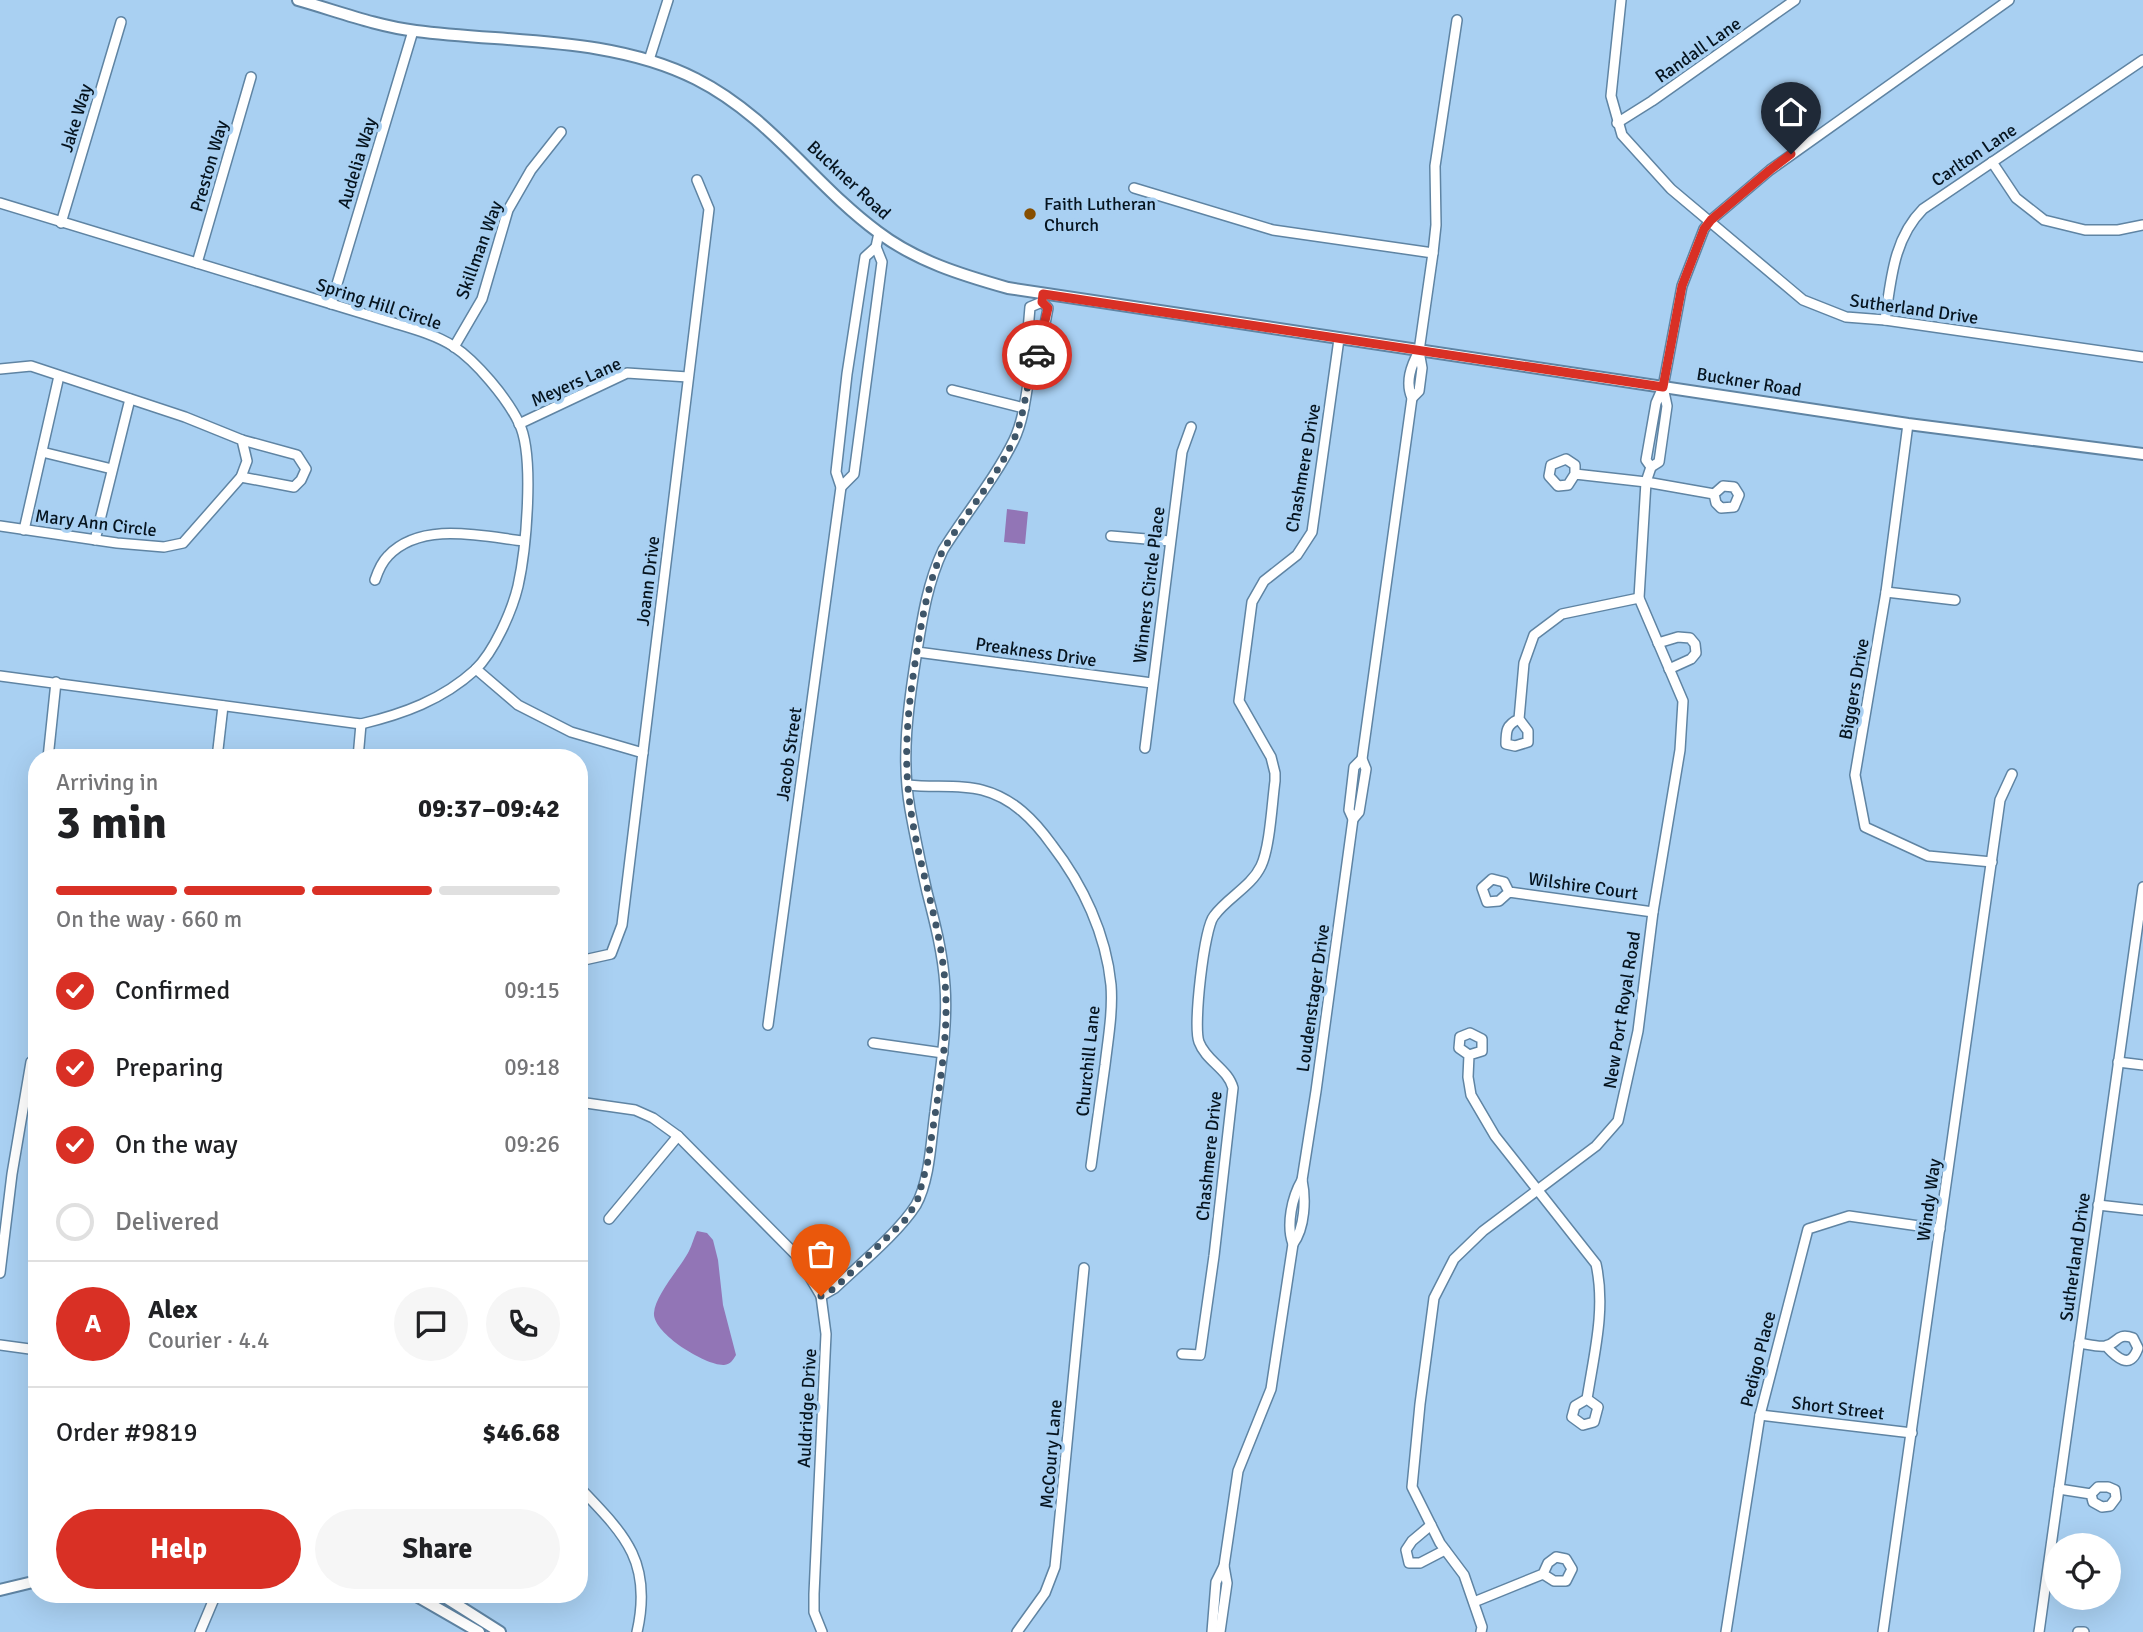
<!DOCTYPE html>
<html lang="en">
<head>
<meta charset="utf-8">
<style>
  :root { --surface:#fff; --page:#f6f6f6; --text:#202124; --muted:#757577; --line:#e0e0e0; --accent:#d93025 }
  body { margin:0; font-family:Signika,sans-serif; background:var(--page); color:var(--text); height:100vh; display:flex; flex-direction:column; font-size:26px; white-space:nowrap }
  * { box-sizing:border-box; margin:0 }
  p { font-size:23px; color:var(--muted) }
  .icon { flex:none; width:38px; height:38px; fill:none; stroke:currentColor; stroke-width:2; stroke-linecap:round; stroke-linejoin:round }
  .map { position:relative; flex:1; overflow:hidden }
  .side { position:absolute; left:28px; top:749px; width:560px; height:854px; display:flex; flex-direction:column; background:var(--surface); border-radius:28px; box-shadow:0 7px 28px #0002 }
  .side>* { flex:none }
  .tools { position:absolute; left:2044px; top:1533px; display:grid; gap:14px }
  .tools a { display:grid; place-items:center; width:77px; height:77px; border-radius:50%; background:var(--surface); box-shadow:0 7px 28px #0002; font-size:35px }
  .pin { position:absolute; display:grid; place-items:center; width:60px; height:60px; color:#fff; margin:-72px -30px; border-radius:50% 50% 50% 0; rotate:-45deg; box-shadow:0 0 7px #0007 }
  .pin .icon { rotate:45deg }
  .courier { position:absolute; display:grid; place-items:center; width:70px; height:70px; margin:-35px; border:5px solid #d93025; border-radius:50%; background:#fff; color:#222; box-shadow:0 2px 9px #0007 }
  .summary em { font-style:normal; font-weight:700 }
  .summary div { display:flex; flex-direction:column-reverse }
  .summary { display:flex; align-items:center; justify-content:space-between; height:119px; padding:0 28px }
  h1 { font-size:46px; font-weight:700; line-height:52px }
  .bar { display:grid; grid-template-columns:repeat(4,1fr); gap:10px 7px; align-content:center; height:84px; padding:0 28px }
  .bar i { height:9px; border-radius:5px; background:var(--line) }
  .bar .active { background:var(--accent) }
  .bar p { grid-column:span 4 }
  .line { display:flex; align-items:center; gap:18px; padding:0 28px; border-top:2px solid var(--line) }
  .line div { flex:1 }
  .round { display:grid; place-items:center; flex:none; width:74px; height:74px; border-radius:37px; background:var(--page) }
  ol { padding:0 28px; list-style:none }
  li { display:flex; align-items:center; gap:21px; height:77px }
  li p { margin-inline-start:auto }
  li .icon { padding:7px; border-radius:50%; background:var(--accent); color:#fff; stroke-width:4 }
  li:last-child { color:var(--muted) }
  li i { width:38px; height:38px; border:4px solid var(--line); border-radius:50% }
  .primary-button { display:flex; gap:14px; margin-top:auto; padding:14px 28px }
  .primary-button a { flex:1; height:80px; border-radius:42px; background:var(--accent); color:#fff; font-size:28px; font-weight:700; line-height:80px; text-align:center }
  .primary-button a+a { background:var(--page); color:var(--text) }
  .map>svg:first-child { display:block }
  .water { fill:#9275b6 }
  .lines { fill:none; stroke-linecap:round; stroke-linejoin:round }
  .minor-casing { stroke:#5f84a3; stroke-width:12 }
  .tertiary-casing { stroke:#5f84a3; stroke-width:14 }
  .minor { stroke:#fff; stroke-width:9 }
  .tertiary { stroke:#fff; stroke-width:10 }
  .done { stroke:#3f5669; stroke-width:7; stroke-dasharray:0 12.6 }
  .route { stroke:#d93025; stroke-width:9 }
  .poi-dot { fill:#864e00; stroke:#a9d0f2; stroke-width:2.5 }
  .labels { text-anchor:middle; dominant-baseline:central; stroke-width:7; stroke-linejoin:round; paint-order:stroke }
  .street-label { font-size:18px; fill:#06141f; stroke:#a9d0f2 }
  .poi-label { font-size:18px; fill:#06141f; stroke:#a9d0f2; text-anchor:start }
</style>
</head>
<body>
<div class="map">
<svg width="2143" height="1632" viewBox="0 0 2143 1632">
  <rect width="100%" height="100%" fill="#a9d0f2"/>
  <g class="water">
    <polygon points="1007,509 1028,512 1025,544 1004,542"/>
    <path d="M697 1231 707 1233 713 1240 718 1260 723 1305 736 1355C733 1360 731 1364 724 1365 706 1366 652 1333 654 1313 655 1295 681 1267 689 1251 692 1245 694 1237 697 1231Z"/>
  </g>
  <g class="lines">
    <defs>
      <g id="minor">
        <polyline points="1621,0 1611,96 1622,135 1671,189 1803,300 1846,317 1885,320 2143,357"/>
        <polyline points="649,60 668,0"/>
        <polyline points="1617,123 1652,101 1795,0"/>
        <polyline points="1992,162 2016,198 2044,220 2085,230 2118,230 2143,225"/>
        <polyline points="1134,188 1273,230 1433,253 1436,225 1435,166 1457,20"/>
        <path d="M0 203 394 323C414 329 436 335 453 346 476 361 507 398 519 423 535 455 526 550 518 586 512 611 494 652 475 670 442 700 403 714 361 724L0 676"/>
        <polyline points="61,223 121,22"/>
        <polyline points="197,263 251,77"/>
        <polyline points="1042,302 1030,307 1026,354 1030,371 1041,345 1048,308 1042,302 1043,294"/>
        <polyline points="331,304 413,31"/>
        <path d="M1885 320C1891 281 1893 239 1923 209L2143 60"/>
        <polyline points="454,347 482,299 508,210 531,170 561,132"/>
        <polyline points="0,369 31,366 185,417 242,440 247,461 241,477 183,543 164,547 117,543 0,526"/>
        <polyline points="1663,387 1667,406 1659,462 1651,467 1646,460 1656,403 1663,387 1682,286 1704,229 1711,220 1770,170 2009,0"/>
        <polyline points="952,390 1024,408"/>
        <polyline points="1412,398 1419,391 1422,368 1419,351 1433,253"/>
        <polyline points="519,424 627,373 688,377"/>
        <polyline points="1908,424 1886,592 1855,775 1865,827 1928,856 1992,862"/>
        <polyline points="42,452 112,469"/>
        <polyline points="1575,474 1568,485 1558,486 1549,476 1551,465 1566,459 1575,465 1575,474 1646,482 1714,494 1723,486 1734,487 1739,495 1734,507 1721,508 1716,503 1714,494"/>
        <polyline points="241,477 294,487 301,480 306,469 297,455 242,440"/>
        <polyline points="841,487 854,474 882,262 876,247 879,233"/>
        <polyline points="24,530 59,376"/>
        <polyline points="1111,536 1170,541"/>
        <polyline points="95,540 130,399"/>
        <path d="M375 580C378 571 381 563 388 556 421 521 481 536 523 541"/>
        <polyline points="1886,592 1955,600"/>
        <polyline points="1658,643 1678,637 1690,638 1695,644 1696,653 1691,659 1669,669"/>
        <polyline points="917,652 1152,683"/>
        <polyline points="476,669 518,705 571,732 643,753"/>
        <path d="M1519 719C1506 725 1506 731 1506 744L1515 746 1528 742V731L1519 719 1524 663 1534 635 1562 614 1639 598"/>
        <polyline points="1145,748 1182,452 1191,427"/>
        <polyline points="48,758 56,682"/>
        <polyline points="217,758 223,706"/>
        <polyline points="358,758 361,724"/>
        <path d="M908 785C933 788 958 784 982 790 1013 798 1034 820 1052 845 1083 885 1106 934 1111 985 1113 1012 1108 1039 1105 1065 1100 1099 1096 1132 1091 1166"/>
        <path d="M1353 819 1359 812 1366 769 1362 759 1412 398C1405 382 1411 366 1419 351"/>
        <polyline points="1509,892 1499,901 1487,902 1482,888 1492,879 1504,882 1509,892 1653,912"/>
        <polyline points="579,959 584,960 611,954 622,925 709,209 697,180"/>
        <polyline points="768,1025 841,487 836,472 847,374 865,257 876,247"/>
        <polyline points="873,1043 943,1053"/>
        <path d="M1469 1055 1459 1048 1460 1037 1470 1033 1482 1039V1051L1469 1055 1468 1077 1471 1095 1495 1136 1596 1264C1606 1309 1594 1354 1587 1399L1598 1407 1594 1422 1583 1425 1572 1417 1575 1406 1587 1399"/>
        <polyline points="2118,1062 2143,1065"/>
        <polyline points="579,1102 635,1110 653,1118 678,1136 798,1257 821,1296 826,1334 814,1594 814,1612 822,1632"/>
        <polyline points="2098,1205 2143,1210"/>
        <polyline points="609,1219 678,1136"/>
        <path d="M1293 1244C1286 1225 1292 1197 1302 1180L1316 1091 1353 819 1349 810 1354 767 1362 759"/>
        <polyline points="0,1273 12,1174 31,1062"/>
        <path d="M821 1296 835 1288C859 1265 899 1232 916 1205 930 1180 931 1140 935 1112 940 1070 948 1028 945 986 943 954 935 923 927 892 921 865 915 837 910 809 901 758 908 708 916 657 922 620 927 584 943 550 966 513 995 479 1014 440 1024 419 1026 394 1030 371"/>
        <path d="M2079 1343C2087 1344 2097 1347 2105 1346 2118 1344 2116 1332 2133 1338L2138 1348C2130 1371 2116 1357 2106 1346"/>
        <polyline points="0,1345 37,1350"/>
        <path d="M1182 1354 1200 1355 1214 1256 1233 1088C1228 1069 1206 1061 1199 1042 1193 1026 1204 928 1214 916 1228 897 1251 887 1261 866 1270 847 1272 803 1275 781V773L1271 757 1239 701 1252 602 1264 581 1297 555 1312 532 1339 339"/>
        <polyline points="1760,1415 1912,1433"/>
        <path d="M579 1487C624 1534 653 1561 637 1632"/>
        <polyline points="2059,1489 2091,1494 2098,1487 2108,1487 2115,1490 2116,1498 2110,1506 2102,1507 2093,1502 2091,1494"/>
        <polyline points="1431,1525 1412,1541 1406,1550 1409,1563 1420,1563 1445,1550"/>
        <polyline points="1474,1602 1543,1574 1554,1581 1566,1581 1572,1569 1566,1559 1556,1557 1548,1563 1543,1574"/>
        <polyline points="200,1632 216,1594"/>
        <polyline points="1017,1632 1045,1593 1055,1567 1084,1268"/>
        <path d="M1212 1632 1216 1582 1224 1566 1238 1471 1271 1389 1293 1244C1305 1228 1306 1199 1302 1180"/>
        <polyline points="1220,1632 1227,1583 1224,1566"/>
        <polyline points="1481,1632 1482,1627 1464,1575 1440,1543 1412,1487 1420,1404 1434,1298 1454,1259 1483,1231 1596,1146 1618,1121 1638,1031 1653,912 1680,750 1683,701 1639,598 1646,482 1651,467"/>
        <polyline points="1726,1632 1760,1415 1808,1229 1849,1216 1940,1229"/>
        <polyline points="1883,1632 2000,800 2012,774"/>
        <polyline points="2039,1632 2143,887"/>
        <polyline points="2078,1632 2084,1632"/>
      </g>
      <g id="tertiary">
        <path d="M298 0C337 11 376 26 416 31 508 43 611 36 696 79 771 117 813 184 878 232 916 261 962 275 1008 288L1908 424 2143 454"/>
        <polyline points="0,1590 37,1581"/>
        <polyline points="413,1594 479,1632"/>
        <polyline points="440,1594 500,1632"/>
      </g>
    </defs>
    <use href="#minor" class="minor-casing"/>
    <use href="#tertiary" class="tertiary-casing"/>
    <use href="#minor" class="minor"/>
    <use href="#tertiary" class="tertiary"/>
  </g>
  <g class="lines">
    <path class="done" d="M821 1296 835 1288 905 1220 917 1202 928 1161C936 1103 950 1041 945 982 940 922 918 865 910 805 903 755 908 707 916 657 922 620 927 585 943 550 966 513 996 479 1014 439 1026 413 1025 382 1037 355"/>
    <polyline class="route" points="1037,355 1048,308 1042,302 1043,294 1663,387 1682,286 1704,229 1711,220 1770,170 1791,154"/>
  </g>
  <circle class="poi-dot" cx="1030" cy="214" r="7"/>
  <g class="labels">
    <g class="street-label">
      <text transform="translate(1698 50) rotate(-35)">Randall Lane</text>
      <text transform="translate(76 118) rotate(-73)">Jake Way</text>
      <text transform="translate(1974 155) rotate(-34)">Carlton Lane</text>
      <text transform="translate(357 163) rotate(-73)">Audelia Way</text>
      <text transform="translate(209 166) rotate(-74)">Preston Way</text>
      <text transform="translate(849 180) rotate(43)">Buckner Road</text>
      <text transform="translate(479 250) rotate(-70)">Skillman Way</text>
      <text transform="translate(379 304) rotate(18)">Spring Hill Circle</text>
      <text transform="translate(1914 309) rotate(8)">Sutherland Drive</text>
      <text transform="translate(576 382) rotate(-24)">Meyers Lane</text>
      <text transform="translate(1749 382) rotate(9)">Buckner Road</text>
      <text transform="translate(1303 468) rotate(-80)">Chashmere Drive</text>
      <text transform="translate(96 523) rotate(7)">Mary Ann Circle</text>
      <text transform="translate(648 581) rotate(-83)">Joann Drive</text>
      <text transform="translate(1149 585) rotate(-83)">Winners Circle Place</text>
      <text transform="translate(1036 652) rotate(8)">Preakness Drive</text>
      <text transform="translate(1854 689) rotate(-80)">Biggers Drive</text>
      <text transform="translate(789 754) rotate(-82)">Jacob Street</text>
      <text transform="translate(1583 886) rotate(8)">Wilshire Court</text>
      <text transform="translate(1313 998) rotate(-82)">Loudenstager Drive</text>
      <text transform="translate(1622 1010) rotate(-81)">New Port Royal Road</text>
      <text transform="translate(1088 1061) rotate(-84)">Churchill Lane</text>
      <text transform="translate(1209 1156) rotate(-84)">Chashmere Drive</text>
      <text transform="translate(1929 1200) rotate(-82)">Windy Way</text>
      <text transform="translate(2075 1257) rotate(-82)">Sutherland Drive</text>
      <text transform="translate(1758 1359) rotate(-76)">Pedigo Place</text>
      <text transform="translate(807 1408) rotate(-87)">Auldridge Drive</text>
      <text transform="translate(1838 1408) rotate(7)">Short Street</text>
      <text transform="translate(1051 1454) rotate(-85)">McCoury Lane</text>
    </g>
    <g class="poi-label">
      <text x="1044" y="204">Faith Lutheran<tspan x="1044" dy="21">Church</tspan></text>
    </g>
  </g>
</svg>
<div class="tools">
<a><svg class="icon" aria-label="locate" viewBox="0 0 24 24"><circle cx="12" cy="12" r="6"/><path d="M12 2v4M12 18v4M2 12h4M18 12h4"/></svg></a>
</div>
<div class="pin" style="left:821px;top:1296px;background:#ea580c"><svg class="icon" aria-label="bag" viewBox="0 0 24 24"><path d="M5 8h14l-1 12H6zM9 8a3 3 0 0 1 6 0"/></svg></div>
<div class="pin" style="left:1791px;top:154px;background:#1f2937"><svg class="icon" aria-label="home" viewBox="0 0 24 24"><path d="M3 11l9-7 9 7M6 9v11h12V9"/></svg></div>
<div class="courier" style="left:1037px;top:355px"><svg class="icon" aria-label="car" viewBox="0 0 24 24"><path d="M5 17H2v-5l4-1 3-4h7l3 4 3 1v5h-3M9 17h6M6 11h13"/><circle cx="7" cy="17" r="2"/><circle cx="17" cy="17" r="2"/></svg></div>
<section class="side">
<div class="summary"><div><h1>3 min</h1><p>Arriving in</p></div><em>09:37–09:42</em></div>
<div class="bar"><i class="active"></i><i class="active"></i><i class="active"></i><i></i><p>On the way · 660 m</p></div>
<ol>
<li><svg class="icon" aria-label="check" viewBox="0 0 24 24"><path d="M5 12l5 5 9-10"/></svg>Confirmed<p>09:15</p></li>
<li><svg class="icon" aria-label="check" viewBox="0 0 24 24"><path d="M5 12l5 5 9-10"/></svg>Preparing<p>09:18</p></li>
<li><svg class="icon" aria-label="check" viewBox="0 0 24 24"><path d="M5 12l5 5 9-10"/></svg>On the way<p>09:26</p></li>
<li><i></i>Delivered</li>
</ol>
<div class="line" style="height:126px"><b class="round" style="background:var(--accent);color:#fff">A</b><div><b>Alex</b><p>Courier · 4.4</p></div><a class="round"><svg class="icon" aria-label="chat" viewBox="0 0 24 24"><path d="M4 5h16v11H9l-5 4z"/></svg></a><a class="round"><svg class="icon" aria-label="phone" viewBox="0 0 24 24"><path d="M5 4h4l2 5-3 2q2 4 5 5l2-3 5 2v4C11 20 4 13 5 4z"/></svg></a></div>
<div class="line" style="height:91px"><div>Order #9819</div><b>$46.68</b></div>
<div class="primary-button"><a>Help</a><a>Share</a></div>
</section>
</div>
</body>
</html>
